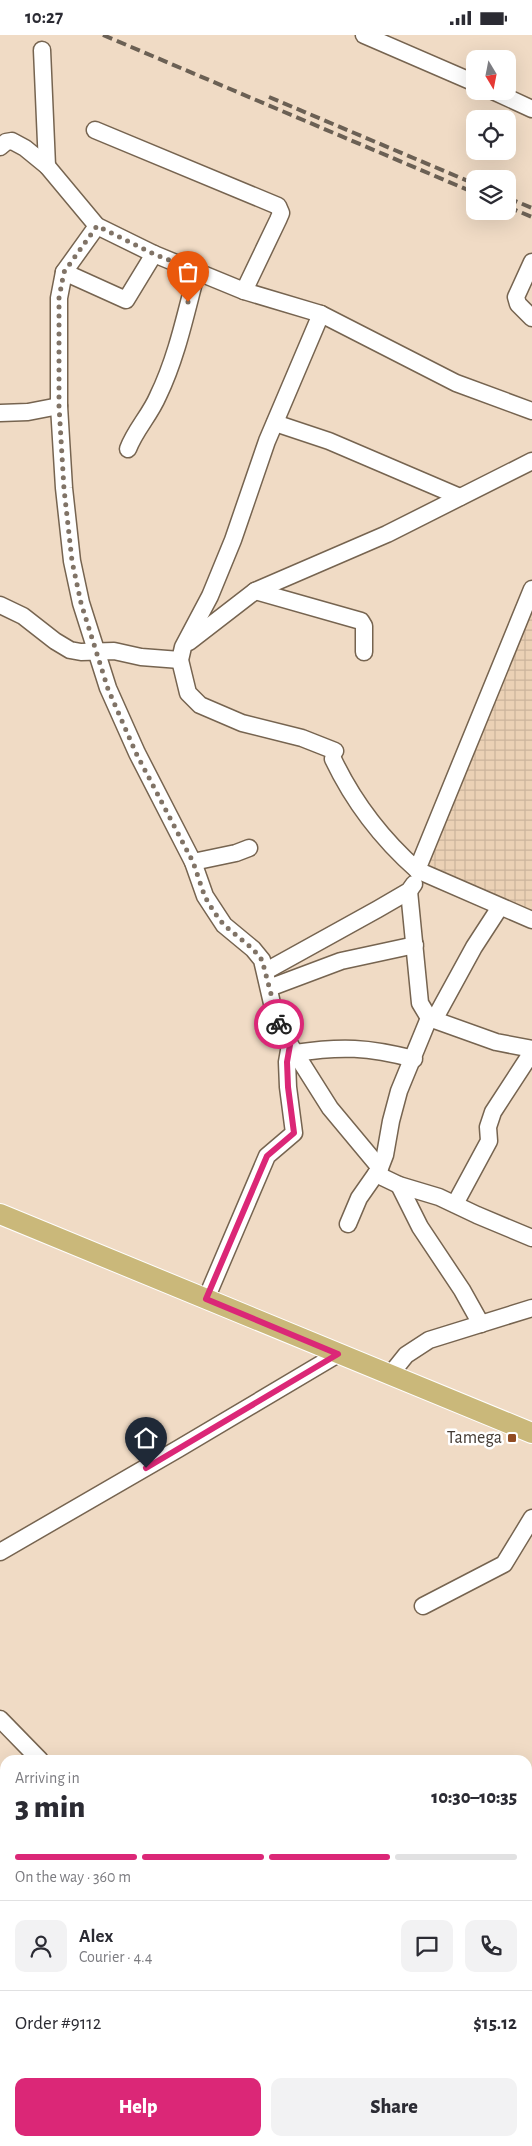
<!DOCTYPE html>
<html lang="en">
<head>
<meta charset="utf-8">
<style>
  :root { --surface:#fff; --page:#f2f2f3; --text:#2b2b33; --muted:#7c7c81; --line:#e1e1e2; --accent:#db2777 }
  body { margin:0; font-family:"Alegreya Sans",sans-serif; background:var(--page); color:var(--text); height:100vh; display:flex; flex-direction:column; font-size:19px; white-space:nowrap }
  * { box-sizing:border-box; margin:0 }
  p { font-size:16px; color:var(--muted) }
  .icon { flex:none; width:28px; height:28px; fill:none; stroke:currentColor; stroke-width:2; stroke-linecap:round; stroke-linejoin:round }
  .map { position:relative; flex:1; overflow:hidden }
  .drawer { position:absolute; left:0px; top:1720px; width:532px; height:391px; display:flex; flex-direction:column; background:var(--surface); border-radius:15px 15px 0 0; box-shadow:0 5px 20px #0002 }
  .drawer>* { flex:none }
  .needle { width:32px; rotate:170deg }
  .fabs { position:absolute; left:466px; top:15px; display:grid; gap:10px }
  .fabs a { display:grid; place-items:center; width:50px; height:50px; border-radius:10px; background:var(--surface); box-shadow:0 5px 20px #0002; font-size:25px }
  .pin { position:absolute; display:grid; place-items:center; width:42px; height:42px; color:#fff; margin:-51px -21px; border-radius:50% 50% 50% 0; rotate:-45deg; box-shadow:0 0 5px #0007 }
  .pin .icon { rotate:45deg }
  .courier { position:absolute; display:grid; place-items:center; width:50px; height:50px; margin:-25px; border:4px solid #db2777; border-radius:50%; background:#fff; color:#222; box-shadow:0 1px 6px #0007 }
  .summary em { font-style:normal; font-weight:800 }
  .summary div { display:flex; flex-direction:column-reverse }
  .summary { display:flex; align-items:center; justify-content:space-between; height:85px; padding:0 15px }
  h1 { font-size:32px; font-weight:800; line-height:38px }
  .bar { display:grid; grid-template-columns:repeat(4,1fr); gap:8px 5px; align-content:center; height:60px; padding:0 15px }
  .bar i { height:6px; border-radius:4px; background:var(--line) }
  .bar .current { background:var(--accent) }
  .bar p { grid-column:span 4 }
  .line { display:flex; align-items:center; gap:12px; padding:0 15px; border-top:1px solid var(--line) }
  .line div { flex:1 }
  .round { display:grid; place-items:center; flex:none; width:52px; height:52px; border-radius:10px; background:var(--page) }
  .action { display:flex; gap:10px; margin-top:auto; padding:10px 15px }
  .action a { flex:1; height:58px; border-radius:10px; background:var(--accent); color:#fff; font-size:20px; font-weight:800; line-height:58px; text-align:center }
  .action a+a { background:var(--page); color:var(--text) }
  .status { display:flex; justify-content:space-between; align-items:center; height:35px; padding:0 25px; background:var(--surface); direction:ltr }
  .status svg { height:14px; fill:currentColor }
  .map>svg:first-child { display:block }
  .industrial { fill:url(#industrial-grid) }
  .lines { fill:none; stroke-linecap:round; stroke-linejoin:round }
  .minor-casing { stroke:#766450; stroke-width:19 }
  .major-casing { stroke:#fff; stroke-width:22 }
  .minor { stroke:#fff; stroke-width:16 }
  .major { stroke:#cab87a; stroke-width:20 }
  .rail { stroke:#6b6054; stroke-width:4; stroke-dasharray:10 5; stroke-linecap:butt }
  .done { stroke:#807366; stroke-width:5; stroke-dasharray:0 9 }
  .route { stroke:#db2777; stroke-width:6 }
  .poi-dot { fill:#914c22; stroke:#fff; stroke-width:2 }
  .labels { text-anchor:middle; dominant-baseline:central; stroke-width:5; stroke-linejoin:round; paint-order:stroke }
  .poi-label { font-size:18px; fill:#443b33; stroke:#fff; text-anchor:end }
</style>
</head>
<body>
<div class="status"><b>10:27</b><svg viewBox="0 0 49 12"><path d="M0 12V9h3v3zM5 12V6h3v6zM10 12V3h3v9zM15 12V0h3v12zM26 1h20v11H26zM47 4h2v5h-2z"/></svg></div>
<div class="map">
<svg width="532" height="2111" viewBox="0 0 532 2111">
  <defs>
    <pattern id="industrial-grid" width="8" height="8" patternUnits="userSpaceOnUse" patternTransform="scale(1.25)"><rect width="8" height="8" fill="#ebd1b5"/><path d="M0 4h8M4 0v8" fill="none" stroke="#cbb49c"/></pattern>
  </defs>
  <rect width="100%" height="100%" fill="#f0dbc5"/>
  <polygon class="industrial" points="532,550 532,878 414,831"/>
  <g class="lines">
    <defs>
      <g id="minor">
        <polyline points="364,0 475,48"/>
        <polyline points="42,15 47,131"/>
        <polyline points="493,56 532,74"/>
        <polyline points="95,95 278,171 281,178 278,185 244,256"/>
        <polyline points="0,112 6,107 12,106 25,113 47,131 97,191 154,219 244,256 321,279 456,348 532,376"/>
        <polyline points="97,191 64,237 59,263 59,371 64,453 72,526 81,568 108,653 137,718 193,827 205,861 224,890 253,914 262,925 274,977 282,997 330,1073 380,1133"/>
        <polyline points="532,227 516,262 518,269 532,283"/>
        <polyline points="64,237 126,265 154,219"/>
        <polyline points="321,279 267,406 233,505 210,561 183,612 180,625 188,658 200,670 242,688 302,703 335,716"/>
        <polyline points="0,378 28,377 59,371"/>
        <polyline points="275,388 329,406 460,462"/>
        <path d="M128 414C135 395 150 380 158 361 177 322 186 277 197 236"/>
        <polyline points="532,554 417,835 532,885"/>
        <polyline points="255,556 361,586 364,591 364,617"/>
        <polyline points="0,570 23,581 55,606 70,615 81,617 114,616 141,622 180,625"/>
        <polyline points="189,607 255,556 387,499 532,426"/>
        <path d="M333 724C353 766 382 804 417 835"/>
        <polyline points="193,827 236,818 249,813"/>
        <polyline points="409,856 420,968 429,983 496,1007 532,1014"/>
        <polyline points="266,936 378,874 409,856 414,849"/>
        <polyline points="269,953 341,926 415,910"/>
        <polyline points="434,985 474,912 500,872"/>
        <path d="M295 1018C341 1011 368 1012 414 1024"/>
        <polyline points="376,1139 399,1150 439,1162 477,1180 532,1203"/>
        <polyline points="399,1150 420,1192 462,1255 481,1289"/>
        <polyline points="455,1169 489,1106 488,1092 493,1077 532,1017"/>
        <polyline points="348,1189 359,1163 380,1133 385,1120 391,1086 399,1056 429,983"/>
        <polyline points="206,1264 267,1121 294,1098 288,1052 287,1027 290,1010"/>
        <polyline points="390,1340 406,1320 429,1305 532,1273"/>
        <polyline points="0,1517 178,1414 338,1319"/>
        <polyline points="423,1571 504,1529 532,1483"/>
        <polyline points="0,1684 40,1725"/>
        <polyline points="528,1804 532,1802"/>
        <polyline points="0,1896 5,1905"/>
        <polyline points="122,2106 124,2111"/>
        <polyline points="414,2106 418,2111"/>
        <polyline points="3,2111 12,2106"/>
        <polyline points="341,2111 348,2106"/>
      </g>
      <polyline id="major" points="0,1179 532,1398"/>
    </defs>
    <use href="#minor" class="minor-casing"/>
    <use href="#major" class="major-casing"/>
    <use href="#minor" class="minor"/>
    <use href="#major" class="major"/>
    <g class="rail">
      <polyline points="103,0 475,158"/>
      <polyline points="269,62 475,149"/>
      <polyline points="508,163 532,173"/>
      <polyline points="508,172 532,182"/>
    </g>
  </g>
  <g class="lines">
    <polyline class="done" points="188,267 197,236 154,219 97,191 64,237 59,263 59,371 64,454 72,526 81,568 108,654 136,718 193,827 205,862 214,877 224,890 253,914 262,925 279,989"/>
    <polyline class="route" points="146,1433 338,1319 206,1264 267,1121 294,1098 288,1052 287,1027 290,1010 279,989"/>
  </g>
  <rect class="poi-dot" x="507" y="1398" width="10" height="10" rx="2.5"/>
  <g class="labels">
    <g class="poi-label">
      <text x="502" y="1403">Tamega</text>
    </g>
  </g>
</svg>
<div class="fabs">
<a><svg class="needle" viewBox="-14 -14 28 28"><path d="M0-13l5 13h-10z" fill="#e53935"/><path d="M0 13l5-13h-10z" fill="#7c7c81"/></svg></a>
<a><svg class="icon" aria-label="locate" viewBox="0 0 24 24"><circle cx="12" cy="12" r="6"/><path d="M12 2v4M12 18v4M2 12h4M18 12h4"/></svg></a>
<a><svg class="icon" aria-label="layers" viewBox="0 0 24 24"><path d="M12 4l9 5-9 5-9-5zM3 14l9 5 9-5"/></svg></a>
</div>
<div class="pin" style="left:188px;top:267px;background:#ea580c"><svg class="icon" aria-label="bag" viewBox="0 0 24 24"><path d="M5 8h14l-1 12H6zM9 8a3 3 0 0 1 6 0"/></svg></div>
<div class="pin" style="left:146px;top:1433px;background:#1f2937"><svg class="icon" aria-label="home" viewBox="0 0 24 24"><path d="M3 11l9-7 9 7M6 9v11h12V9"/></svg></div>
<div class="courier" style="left:279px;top:989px"><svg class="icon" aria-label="bike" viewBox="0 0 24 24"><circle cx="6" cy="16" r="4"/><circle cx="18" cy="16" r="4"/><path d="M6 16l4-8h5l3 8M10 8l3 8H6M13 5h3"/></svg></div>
<section class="drawer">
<div class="summary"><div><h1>3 min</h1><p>Arriving in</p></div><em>10:30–10:35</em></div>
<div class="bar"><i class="current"></i><i class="current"></i><i class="current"></i><i></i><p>On the way · 360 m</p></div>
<div class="line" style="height:90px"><a class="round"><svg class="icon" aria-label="person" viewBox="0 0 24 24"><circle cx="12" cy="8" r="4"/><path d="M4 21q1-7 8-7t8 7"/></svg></a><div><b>Alex</b><p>Courier · 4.4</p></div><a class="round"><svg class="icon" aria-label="chat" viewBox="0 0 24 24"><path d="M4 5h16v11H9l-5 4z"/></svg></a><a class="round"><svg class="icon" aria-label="phone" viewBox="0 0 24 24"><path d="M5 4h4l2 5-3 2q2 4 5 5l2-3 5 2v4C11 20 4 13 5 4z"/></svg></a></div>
<div class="line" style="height:65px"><div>Order #9112</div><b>$15.12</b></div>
<div class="action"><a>Help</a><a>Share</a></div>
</section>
</div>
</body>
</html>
